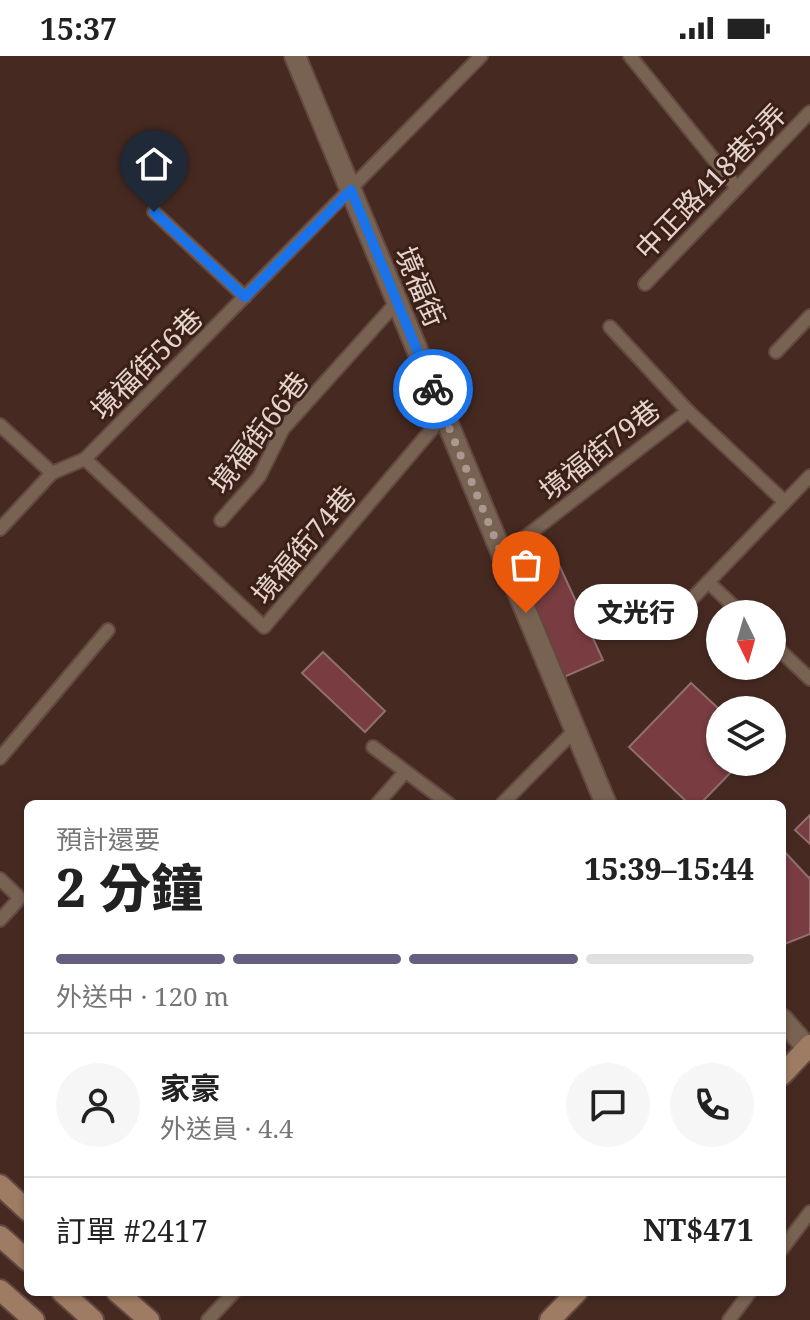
<!DOCTYPE html>
<html lang="zh-TW">
<head>
<meta charset="utf-8">
<style>
  :root { --surface:#fff; --page:#f6f6f6; --text:#222; --muted:#767676; --line:#e0e0e0; --accent:#675f81 }
  body { margin:0; font-family:"Noto Serif","Noto Sans TC",serif; background:var(--page); color:var(--text); height:100vh; display:flex; flex-direction:column; font-size:30px; white-space:nowrap }
  * { box-sizing:border-box; margin:0 }
  p { font-size:26px; color:var(--muted) }
  .icon { flex:none; width:44px; height:44px; fill:none; stroke:currentColor; stroke-width:2; stroke-linecap:round; stroke-linejoin:round }
  .map { position:relative; flex:1; overflow:hidden }
  .details { position:absolute; left:24px; top:744px; width:762px; height:496px; display:flex; flex-direction:column; background:var(--surface); border-radius:12px; box-shadow:0 2px 6px #0004 }
  .details>* { flex:none }
  .needle { width:52px; rotate:175deg }
  .fabs { position:absolute; left:706px; top:544px; display:grid; gap:16px }
  .fabs a { display:grid; place-items:center; width:80px; height:80px; border-radius:50%; background:var(--surface); box-shadow:0 2px 6px #0004; font-size:40px }
  .pin { position:absolute; display:grid; place-items:center; width:68px; height:68px; color:#fff; margin:-82px -34px; border-radius:50% 50% 50% 0; rotate:-45deg; box-shadow:0 0 8px #0007 }
  .pin .icon { rotate:45deg }
  .courier { position:absolute; display:grid; place-items:center; width:80px; height:80px; margin:-40px; border:6px solid #1a73e8; border-radius:50%; background:#fff; color:#222; box-shadow:0 2px 10px #0007 }
  .bubble { position:absolute; height:56px; border-radius:28px; background:var(--surface); box-shadow:0 2px 6px #0004; font-size:26px; font-weight:800; line-height:56px; text-align:center }
  .headline em { font-style:normal; font-weight:800 }
  .headline div { display:flex; flex-direction:column-reverse }
  .headline { display:flex; align-items:center; justify-content:space-between; height:136px; padding:0 32px }
  h1 { font-size:52px; font-weight:800; line-height:60px }
  .bar { display:grid; grid-template-columns:repeat(4,1fr); gap:12px 8px; align-content:center; height:96px; padding:0 32px }
  .bar i { height:10px; border-radius:6px; background:var(--line) }
  .bar .active { background:var(--accent) }
  .bar p { grid-column:span 4 }
  .line { display:flex; align-items:center; gap:20px; padding:0 32px; border-top:2px solid var(--line) }
  .line div { flex:1 }
  .round { display:grid; place-items:center; flex:none; width:84px; height:84px; border-radius:42px; background:var(--page) }
  .status { display:flex; justify-content:space-between; align-items:center; height:56px; padding:0 40px; background:var(--surface); direction:ltr }
  .status svg { height:22px; fill:currentColor }
  .map>svg:first-child { display:block }
  .building { fill:#783c41; stroke:#916e6f; stroke-width:2 }
  .lines { fill:none; stroke-linecap:round; stroke-linejoin:round }
  .lane-casing { stroke:#634841; stroke-width:16 }
  .street-casing { stroke:#634841; stroke-width:24 }
  .secondary-casing { stroke:#634841; stroke-width:24 }
  .lane { stroke:#786252; stroke-width:12 }
  .street { stroke:#786252; stroke-width:20 }
  .secondary { stroke:#9e7c63; stroke-width:20 }
  .done { stroke:#ad9891; stroke-width:8; stroke-dasharray:0 14.4 }
  .route { stroke:#1a73e8; stroke-width:10 }
  .labels { text-anchor:middle; dominant-baseline:central; stroke-width:6; stroke-linejoin:round; paint-order:stroke }
  .street-label { font-size:28px; fill:#e5d3cd; stroke:#3b2018 }
</style>
</head>
<body>
<div class="status"><b>15:37</b><svg viewBox="0 0 49 12"><path d="M0 12V9h3v3zM5 12V6h3v6zM10 12V3h3v9zM15 12V0h3v12zM26 1h20v11H26zM47 4h2v5h-2z"/></svg></div>
<div class="map">
<svg width="810" height="1264" viewBox="0 0 810 1264">
  <rect width="100%" height="100%" fill="#462a22"/>
  <g class="building">
    <polygon points="549,487 603,604 564,621 511,504"/>
    <polygon points="323,596 385,655 365,676 302,617"/>
    <polygon points="691,627 720,654 720,706 741,706 700,748 689,748 629,691"/>
    <polygon points="810,759 810,788 795,774"/>
    <polygon points="782,793 809,822 810,821 810,878 782,889"/>
  </g>
  <g class="lines">
    <defs>
      <g id="lane">
        <polyline points="630,0 737,132"/>
        <polyline points="154,156 245,241"/>
        <polyline points="645,228 810,56"/>
        <polyline points="610,271 688,355 785,446"/>
        <polyline points="776,296 810,260"/>
        <polyline points="0,369 52,417 85,403 481,0"/>
        <polyline points="85,403 264,571 444,359"/>
        <polyline points="221,464 259,421 283,373 397,246"/>
        <polyline points="0,473 52,417"/>
        <polyline points="502,499 688,355"/>
        <polyline points="708,526 742,558"/>
        <polyline points="660,576 810,420"/>
        <polyline points="772,587 810,623"/>
        <polyline points="373,691 449,748"/>
        <polyline points="0,702 108,574"/>
        <polyline points="377,748 405,716"/>
        <polyline points="502,748 575,674"/>
        <polyline points="0,823 20,842 0,864"/>
        <polyline points="782,1193 810,1156"/>
        <polyline points="208,1264 234,1236"/>
        <polyline points="729,1264 750,1236"/>
      </g>
      <g id="street">
        <polyline points="295,0 606,748"/>
        <polyline points="782,963 810,995"/>
      </g>
      <g id="secondary">
        <polyline points="782,1019 810,989"/>
        <polyline points="0,1129 28,1155"/>
        <polyline points="0,1180 28,1205"/>
        <polyline points="0,1234 34,1264"/>
        <polyline points="62,1236 93,1264"/>
        <polyline points="117,1236 149,1264"/>
        <polyline points="550,1264 577,1236"/>
      </g>
    </defs>
    <use href="#lane" class="lane-casing"/>
    <use href="#street" class="street-casing"/>
    <use href="#secondary" class="secondary-casing"/>
    <use href="#lane" class="lane"/>
    <use href="#street" class="street"/>
    <use href="#secondary" class="secondary"/>
  </g>
  <g class="lines">
    <polyline class="done" points="433,333 526,557"/>
    <polyline class="route" points="154,156 245,241 351,134 433,333"/>
  </g>
  <g class="labels">
    <g class="street-label">
      <text transform="translate(710 125) rotate(-46)">中正路418巷5弄</text>
      <text transform="translate(421 230) rotate(67)">境福街</text>
      <text transform="translate(146 307) rotate(-45)">境福街56巷</text>
      <text transform="translate(258 376) rotate(-53)">境福街66巷</text>
      <text transform="translate(599 393) rotate(-38)">境福街79巷</text>
      <text transform="translate(303 488) rotate(-50)">境福街74巷</text>
    </g>
  </g>
</svg>
<div class="fabs">
<a><svg class="needle" viewBox="-14 -14 28 28"><path d="M0-13l5 13h-10z" fill="#e53935"/><path d="M0 13l5-13h-10z" fill="#767676"/></svg></a>
<a><svg class="icon" aria-label="layers" viewBox="0 0 24 24"><path d="M12 4l9 5-9 5-9-5zM3 14l9 5 9-5"/></svg></a>
</div>
<div class="pin" style="left:526px;top:557px;background:#ea580c"><svg class="icon" aria-label="bag" viewBox="0 0 24 24"><path d="M5 8h14l-1 12H6zM9 8a3 3 0 0 1 6 0"/></svg></div>
<div class="pin" style="left:154px;top:156px;background:#1f2937"><svg class="icon" aria-label="home" viewBox="0 0 24 24"><path d="M3 11l9-7 9 7M6 9v11h12V9"/></svg></div>
<div class="courier" style="left:433px;top:333px"><svg class="icon" aria-label="bike" viewBox="0 0 24 24"><circle cx="6" cy="16" r="4"/><circle cx="18" cy="16" r="4"/><path d="M6 16l4-8h5l3 8M10 8l3 8H6M13 5h3"/></svg></div>
<div class="bubble" style="left:574px;top:528px;width:124px">文光行</div>
<section class="details">
<div class="headline"><div><h1>2 分鐘</h1><p>預計還要</p></div><em>15:39–15:44</em></div>
<div class="bar"><i class="active"></i><i class="active"></i><i class="active"></i><i></i><p>外送中 · 120 m</p></div>
<div class="line" style="height:144px"><a class="round"><svg class="icon" aria-label="person" viewBox="0 0 24 24"><circle cx="12" cy="8" r="4"/><path d="M4 21q1-7 8-7t8 7"/></svg></a><div><b>家豪</b><p>外送員 · 4.4</p></div><a class="round"><svg class="icon" aria-label="chat" viewBox="0 0 24 24"><path d="M4 5h16v11H9l-5 4z"/></svg></a><a class="round"><svg class="icon" aria-label="phone" viewBox="0 0 24 24"><path d="M5 4h4l2 5-3 2q2 4 5 5l2-3 5 2v4C11 20 4 13 5 4z"/></svg></a></div>
<div class="line" style="height:104px"><div>訂單 #2417</div><b>NT$471</b></div>
</section>
</div>
</body>
</html>
